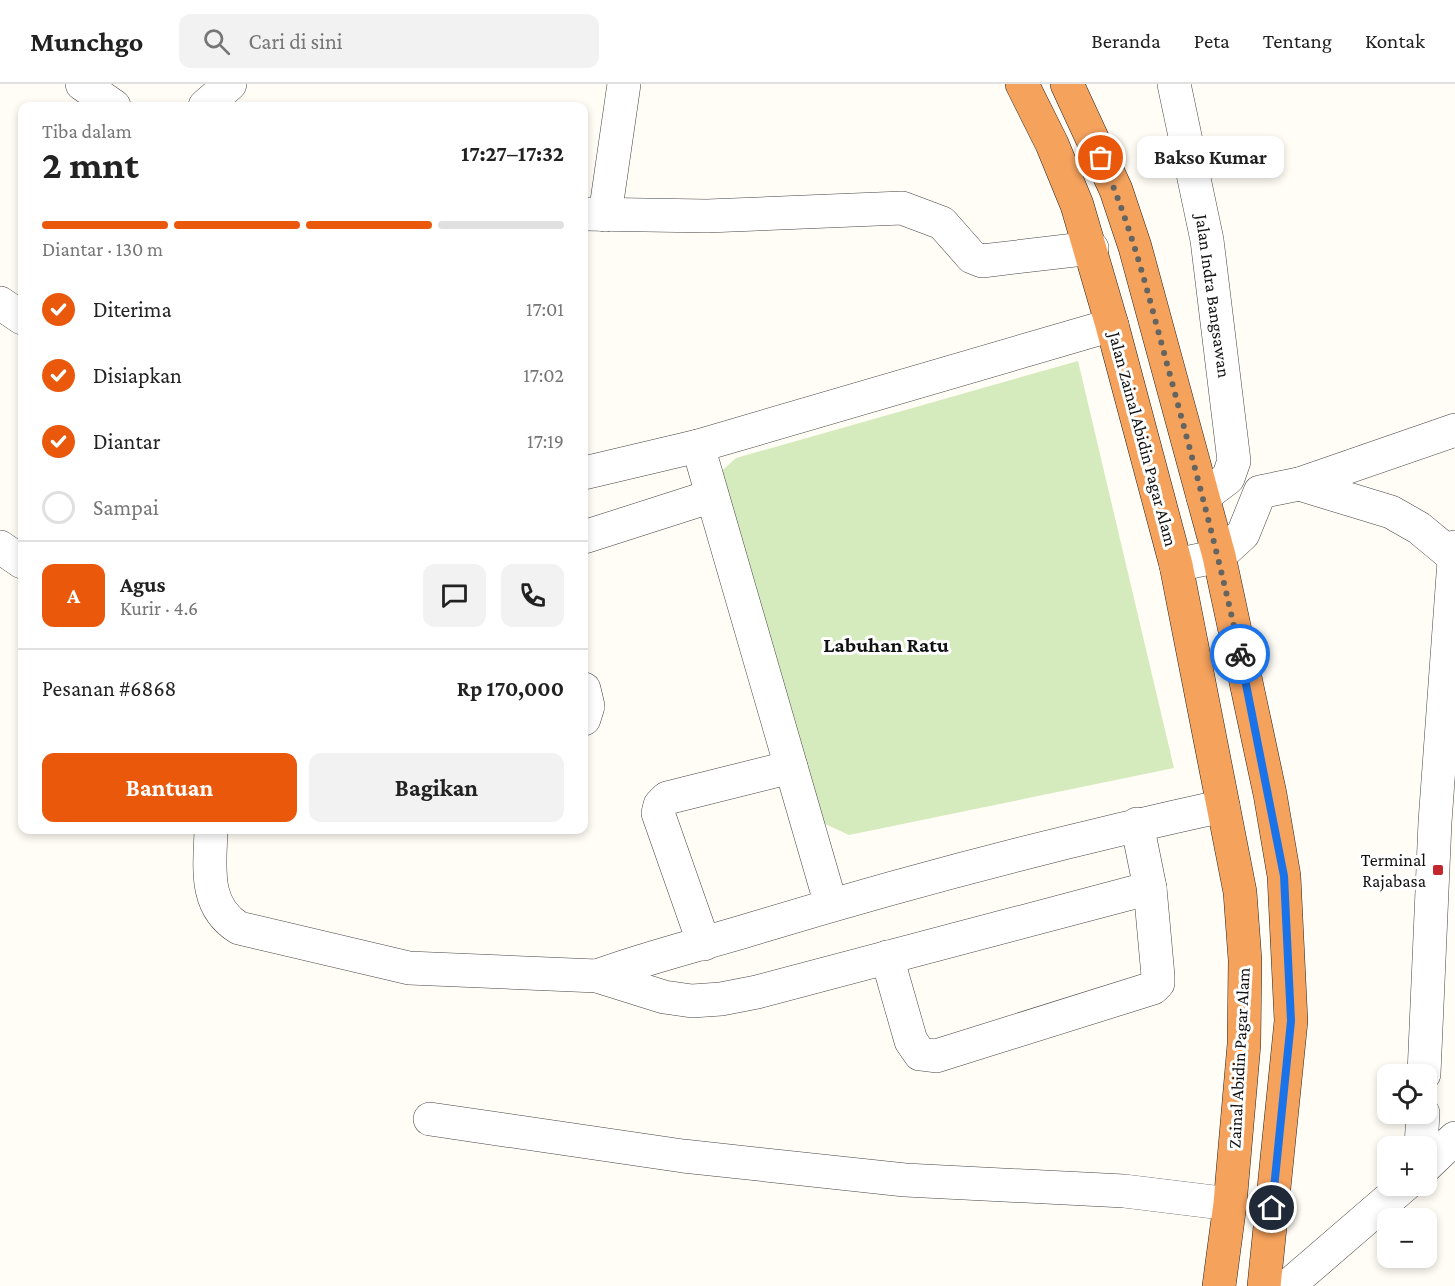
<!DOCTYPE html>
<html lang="id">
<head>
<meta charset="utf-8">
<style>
  :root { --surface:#fff; --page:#f2f2f2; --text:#222; --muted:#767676; --line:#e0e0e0; --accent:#ea580c }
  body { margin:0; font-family:"Crimson Pro",serif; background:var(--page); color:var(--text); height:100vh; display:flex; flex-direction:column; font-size:22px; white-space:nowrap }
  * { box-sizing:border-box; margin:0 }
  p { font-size:20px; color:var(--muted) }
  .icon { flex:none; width:33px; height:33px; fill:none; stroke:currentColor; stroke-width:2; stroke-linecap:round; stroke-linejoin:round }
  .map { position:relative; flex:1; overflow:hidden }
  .drawer { position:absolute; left:18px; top:18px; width:570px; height:732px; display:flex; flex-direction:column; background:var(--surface); border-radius:12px; box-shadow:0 3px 9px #0003 }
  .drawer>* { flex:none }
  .controls { position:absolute; left:1377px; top:980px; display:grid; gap:12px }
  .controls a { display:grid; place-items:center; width:60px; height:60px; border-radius:12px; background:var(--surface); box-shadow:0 3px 9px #0003; font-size:30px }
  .pin { position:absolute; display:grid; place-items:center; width:51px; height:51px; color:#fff; margin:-26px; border:3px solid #fff; border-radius:50%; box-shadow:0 2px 6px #0007 }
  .courier { position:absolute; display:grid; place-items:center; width:60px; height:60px; margin:-30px; border:4px solid #1a73e8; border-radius:50%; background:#fff; color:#222; box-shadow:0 2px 8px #0007 }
  .bubble { position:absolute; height:42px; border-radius:12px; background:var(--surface); box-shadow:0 3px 9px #0003; font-size:20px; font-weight:700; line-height:42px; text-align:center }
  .overview em { font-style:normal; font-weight:700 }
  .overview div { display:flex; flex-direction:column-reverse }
  .overview { display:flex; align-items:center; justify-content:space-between; height:102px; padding:0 24px }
  h1 { font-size:39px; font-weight:700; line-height:45px }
  .bar { display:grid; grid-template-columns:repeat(4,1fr); gap:9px 6px; align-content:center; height:72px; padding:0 24px }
  .bar i { height:8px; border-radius:4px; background:var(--line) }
  .bar .active { background:var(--accent) }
  .bar p { grid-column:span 4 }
  .line { display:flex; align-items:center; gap:15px; padding:0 24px; border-top:2px solid var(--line) }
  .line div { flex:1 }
  .round { display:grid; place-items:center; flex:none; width:63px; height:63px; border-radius:12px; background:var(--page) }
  ol { padding:0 24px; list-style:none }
  li { display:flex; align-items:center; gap:18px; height:66px }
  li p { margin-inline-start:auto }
  li .icon { padding:6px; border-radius:50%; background:var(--accent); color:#fff; stroke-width:4 }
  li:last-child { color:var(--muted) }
  li i { width:33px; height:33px; border:3px solid var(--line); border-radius:50% }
  .cta { display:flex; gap:12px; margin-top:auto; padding:12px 24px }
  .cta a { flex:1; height:69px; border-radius:12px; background:var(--accent); color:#fff; font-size:24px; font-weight:700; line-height:69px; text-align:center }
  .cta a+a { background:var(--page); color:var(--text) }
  header { display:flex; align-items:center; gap:36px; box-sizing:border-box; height:84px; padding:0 30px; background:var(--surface); border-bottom:2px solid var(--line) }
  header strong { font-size:28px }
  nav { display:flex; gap:33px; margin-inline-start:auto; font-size:21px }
  .search { width:420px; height:54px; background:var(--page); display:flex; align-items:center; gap:15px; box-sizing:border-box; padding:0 21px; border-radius:12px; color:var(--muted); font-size:22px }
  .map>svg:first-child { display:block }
  .green { fill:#d5ebbd }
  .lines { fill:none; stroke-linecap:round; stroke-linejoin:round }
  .minor-casing { stroke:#444; stroke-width:34 }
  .highway-casing { stroke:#222; stroke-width:34 }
  .minor { stroke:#fff; stroke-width:33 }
  .highway { stroke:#f5a25d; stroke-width:33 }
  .done { stroke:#646461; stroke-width:6; stroke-dasharray:0 10.8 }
  .route { stroke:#1a73e8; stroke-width:8 }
  .poi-dot { fill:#c4262e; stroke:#fff; stroke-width:2 }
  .labels { text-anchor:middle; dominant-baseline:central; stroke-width:6; stroke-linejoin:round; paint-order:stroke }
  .street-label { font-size:18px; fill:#111; stroke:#fff }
  .poi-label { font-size:18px; fill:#111; stroke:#fff; text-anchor:end }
  .quarter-label { font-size:21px; font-weight:bold; fill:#111; stroke:#fff }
</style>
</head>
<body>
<header>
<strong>Munchgo</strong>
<div class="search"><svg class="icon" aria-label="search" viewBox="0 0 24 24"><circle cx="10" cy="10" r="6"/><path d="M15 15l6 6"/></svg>Cari di sini</div>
<nav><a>Beranda</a><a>Peta</a><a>Tentang</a><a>Kontak</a></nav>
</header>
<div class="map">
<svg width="1455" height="1202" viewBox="0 0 1455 1202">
  <rect width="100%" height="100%" fill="#fffdf5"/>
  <polygon class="green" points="1078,277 1174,684 849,751 823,739 717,391 736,374"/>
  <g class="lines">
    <defs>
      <g id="minor">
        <polyline points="82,0 114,22"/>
        <polyline points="1174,0 1207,156 1234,377 1228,394 1203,413"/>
        <polyline points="205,22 230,0"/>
        <polyline points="584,130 707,132 902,124 942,139 972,173 982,177 1092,164"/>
        <polyline points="605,131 624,0"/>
        <polyline points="0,219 22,234"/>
        <polyline points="584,389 698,362"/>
        <polyline points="1299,400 1391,428 1419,444 1454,473"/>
        <polyline points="584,453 712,412"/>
        <polyline points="0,463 22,478"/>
        <polyline points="1176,481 1219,472 1243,450 1260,408 1299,400 1455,346"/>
        <polyline points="584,605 588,622 584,635"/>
        <path d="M211 746C210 782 203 822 239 844L409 884 597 892 664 913 692 917 721 915 757 908 1150 804"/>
        <polyline points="831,821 698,362 1112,241"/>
        <polyline points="704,860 658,729 660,721 667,714 791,683"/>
        <polyline points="887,873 911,957 920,970 936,972 1153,904 1158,899 1158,892 1150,804 1137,740"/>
        <path d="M597 892C651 872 707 859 762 842 914 796 1068 756 1223 722"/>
        <polyline points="1424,990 1435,738 1455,463"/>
        <polyline points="430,1035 683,1072 905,1096 1124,1107 1230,1120"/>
        <polyline points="1421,1062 1423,1029"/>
        <polyline points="1426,1082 1455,1054"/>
        <polyline points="1288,1202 1405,1101"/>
      </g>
      <g id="highway">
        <polyline points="1022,0 1052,60 1077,121 1112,241 1176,481 1240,808 1245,876 1244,960 1230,1120 1219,1202"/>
        <polyline points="1067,0 1116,106 1135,163 1219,472 1270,710 1284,792 1291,937 1264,1202"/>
      </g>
    </defs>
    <use href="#minor" class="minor-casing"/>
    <use href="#highway" class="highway-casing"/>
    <use href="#minor" class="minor"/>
    <use href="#highway" class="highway"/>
  </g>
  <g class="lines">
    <path class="done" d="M1101 74C1133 144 1150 218 1170 291 1195 384 1220 476 1240 570"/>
    <polyline class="route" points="1240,570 1284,792 1291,937 1272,1124"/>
  </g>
  <rect class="poi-dot" x="1432" y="780" width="12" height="12" rx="3"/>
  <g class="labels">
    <g class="street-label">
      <text transform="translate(1213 212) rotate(82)">Jalan Indra Bangsawan</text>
      <text transform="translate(1143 355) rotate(75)">Jalan Zainal Abidin Pagar Alam</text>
      <text transform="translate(1239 974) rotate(-87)">Zainal Abidin Pagar Alam</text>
    </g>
    <g class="poi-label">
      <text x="1426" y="776">Terminal<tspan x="1426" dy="21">Rajabasa</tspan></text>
    </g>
    <g class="quarter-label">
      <text x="886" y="561">Labuhan Ratu</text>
    </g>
  </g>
</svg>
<div class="controls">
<a><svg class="icon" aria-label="locate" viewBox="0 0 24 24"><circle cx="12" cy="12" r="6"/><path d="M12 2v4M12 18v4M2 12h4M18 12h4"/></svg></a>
<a>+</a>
<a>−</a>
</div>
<div class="pin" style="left:1101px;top:74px;background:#ea580c"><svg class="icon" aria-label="bag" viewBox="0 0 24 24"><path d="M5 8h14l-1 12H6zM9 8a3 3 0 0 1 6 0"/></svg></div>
<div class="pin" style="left:1272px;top:1124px;background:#1f2937"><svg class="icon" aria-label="home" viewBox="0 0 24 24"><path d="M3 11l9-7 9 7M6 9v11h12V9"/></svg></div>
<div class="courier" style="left:1240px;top:570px"><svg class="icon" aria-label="bike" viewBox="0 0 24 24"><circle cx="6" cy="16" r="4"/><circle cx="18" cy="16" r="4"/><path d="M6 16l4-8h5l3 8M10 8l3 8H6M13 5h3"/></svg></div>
<div class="bubble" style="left:1137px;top:52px;width:147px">Bakso Kumar</div>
<section class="drawer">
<div class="overview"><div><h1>2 mnt</h1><p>Tiba dalam</p></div><em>17:27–17:32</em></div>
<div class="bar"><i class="active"></i><i class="active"></i><i class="active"></i><i></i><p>Diantar · 130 m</p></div>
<ol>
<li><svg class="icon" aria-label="check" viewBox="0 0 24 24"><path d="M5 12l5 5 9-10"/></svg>Diterima<p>17:01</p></li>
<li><svg class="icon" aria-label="check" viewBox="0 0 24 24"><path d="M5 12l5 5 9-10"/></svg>Disiapkan<p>17:02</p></li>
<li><svg class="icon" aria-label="check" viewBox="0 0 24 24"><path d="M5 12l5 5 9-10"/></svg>Diantar<p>17:19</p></li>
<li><i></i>Sampai</li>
</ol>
<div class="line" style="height:108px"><b class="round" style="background:var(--accent);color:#fff">A</b><div><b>Agus</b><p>Kurir · 4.6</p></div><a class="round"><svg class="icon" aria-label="chat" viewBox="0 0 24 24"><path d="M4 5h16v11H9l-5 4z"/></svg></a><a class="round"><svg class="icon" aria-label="phone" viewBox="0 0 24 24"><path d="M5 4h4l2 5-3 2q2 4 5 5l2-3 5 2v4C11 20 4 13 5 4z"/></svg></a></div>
<div class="line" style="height:78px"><div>Pesanan #6868</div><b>Rp 170,000</b></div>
<div class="cta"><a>Bantuan</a><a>Bagikan</a></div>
</section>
</div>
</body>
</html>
